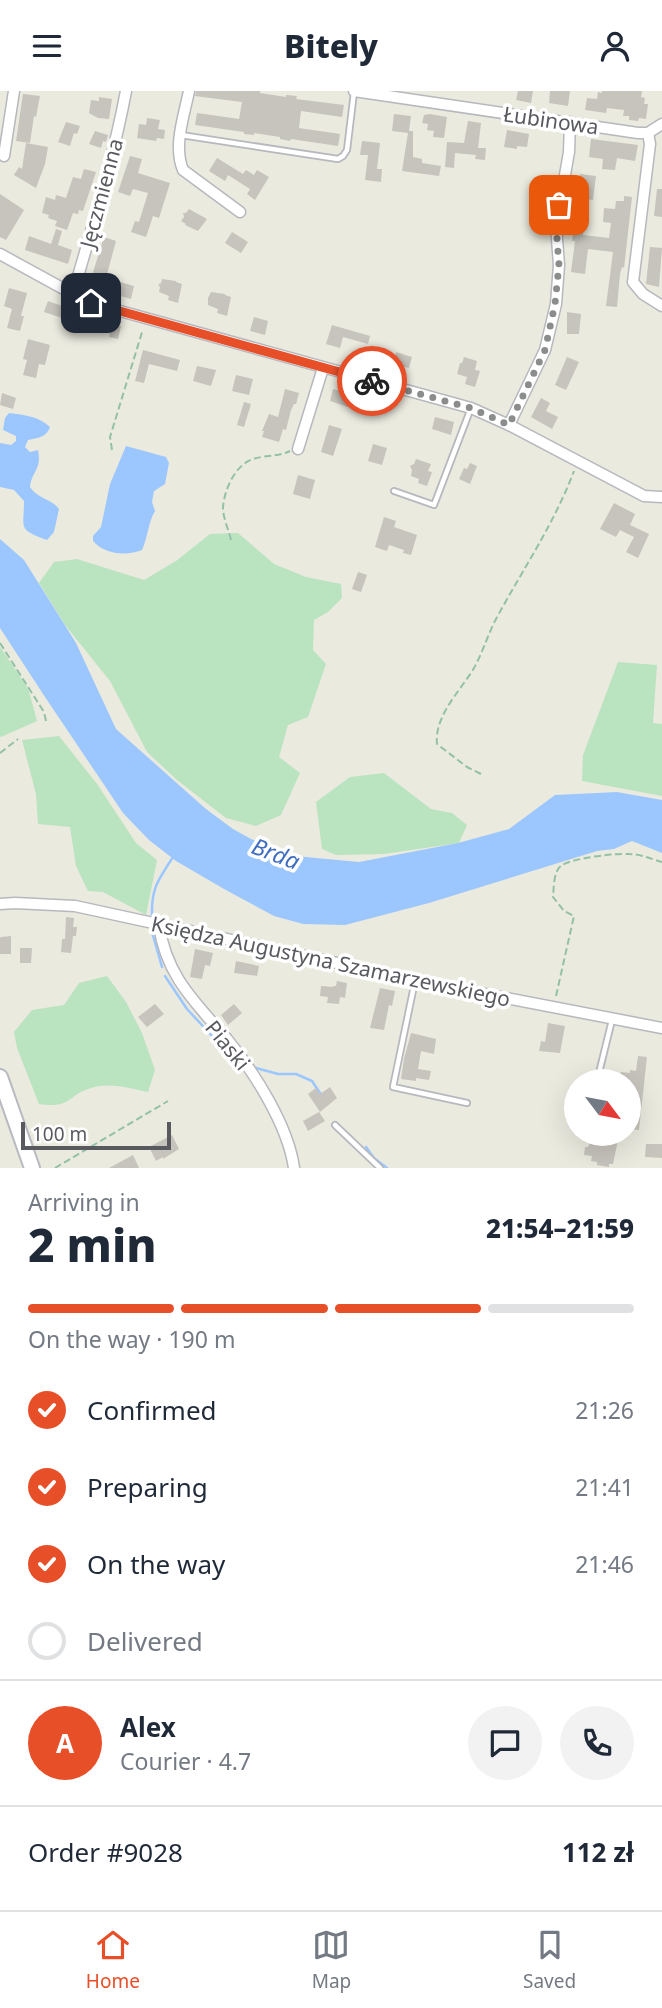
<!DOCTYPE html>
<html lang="en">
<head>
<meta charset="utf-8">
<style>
  :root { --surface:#fff; --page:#f2f2f3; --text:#1f2937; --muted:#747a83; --line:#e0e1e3; --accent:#e74f29 }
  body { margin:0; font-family:"Noto Sans",sans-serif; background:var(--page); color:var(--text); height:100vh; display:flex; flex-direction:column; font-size:26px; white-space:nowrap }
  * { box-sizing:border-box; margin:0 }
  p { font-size:23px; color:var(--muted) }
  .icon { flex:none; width:38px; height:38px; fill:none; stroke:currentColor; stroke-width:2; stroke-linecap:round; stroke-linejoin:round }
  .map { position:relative; height:1077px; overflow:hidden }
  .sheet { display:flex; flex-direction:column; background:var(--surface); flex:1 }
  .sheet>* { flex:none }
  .needle { width:46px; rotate:122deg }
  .fabs { position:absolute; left:564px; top:978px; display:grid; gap:14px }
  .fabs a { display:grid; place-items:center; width:77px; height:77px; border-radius:50%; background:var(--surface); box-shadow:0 7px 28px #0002; font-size:35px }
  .scale { position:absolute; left:21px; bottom:18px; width:150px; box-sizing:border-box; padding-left:7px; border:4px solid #585a60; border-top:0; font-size:19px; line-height:24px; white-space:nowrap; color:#585a60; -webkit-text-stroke:5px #fff; paint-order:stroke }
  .pin { position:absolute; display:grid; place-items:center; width:60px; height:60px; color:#fff; margin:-30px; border-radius:14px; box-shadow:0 4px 10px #0006 }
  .courier { position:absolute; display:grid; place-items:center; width:70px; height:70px; margin:-35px; border:5px solid #e74f29; border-radius:50%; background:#fff; color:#222; box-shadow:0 2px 9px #0007 }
  .summary em { font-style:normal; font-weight:800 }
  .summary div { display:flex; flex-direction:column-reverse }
  .summary { display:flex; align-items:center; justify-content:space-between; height:119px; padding:0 28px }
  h1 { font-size:46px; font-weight:800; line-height:52px }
  .bar { display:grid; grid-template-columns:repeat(4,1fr); gap:10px 7px; align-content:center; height:84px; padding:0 28px }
  .bar i { height:9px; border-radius:5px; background:var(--line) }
  .bar .active { background:var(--accent) }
  .bar p { grid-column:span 4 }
  .line { display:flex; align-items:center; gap:18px; padding:0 28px; border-top:2px solid var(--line) }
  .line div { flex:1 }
  .round { display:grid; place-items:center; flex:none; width:74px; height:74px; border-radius:37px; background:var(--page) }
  ol { padding:0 28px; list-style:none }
  li { display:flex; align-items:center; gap:21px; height:77px }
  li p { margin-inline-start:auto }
  li .icon { padding:7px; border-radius:50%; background:var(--accent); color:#fff; stroke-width:4 }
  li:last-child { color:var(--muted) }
  li i { width:38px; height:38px; border:4px solid var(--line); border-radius:50% }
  header { display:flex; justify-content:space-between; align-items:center; height:91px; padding:0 28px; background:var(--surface); font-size:32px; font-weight:800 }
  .dock { display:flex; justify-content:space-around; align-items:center; height:98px; border-top:2px solid var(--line); background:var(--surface); font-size:19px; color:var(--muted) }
  .dock a { display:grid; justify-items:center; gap:4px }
  .dock .active { color:var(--accent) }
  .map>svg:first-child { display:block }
  .green { fill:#bae3c0 }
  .water { fill:#9cc7fe }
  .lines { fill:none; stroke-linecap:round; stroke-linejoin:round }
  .stream { stroke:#9cc7fe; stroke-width:2.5 }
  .building { fill:#c6c4bc }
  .lane-casing { stroke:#b7b8be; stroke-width:8 }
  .street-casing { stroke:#b7b8be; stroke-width:13 }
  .secondary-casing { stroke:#b8bac1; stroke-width:18 }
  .path { stroke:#93c1a6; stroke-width:2; stroke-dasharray:7 3.5; stroke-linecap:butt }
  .lane { stroke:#fff; stroke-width:4.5 }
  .street { stroke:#fff; stroke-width:10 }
  .secondary { stroke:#fff; stroke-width:14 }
  .done { stroke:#8b8c8c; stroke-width:7; stroke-dasharray:0 12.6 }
  .route { stroke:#e74f29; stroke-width:9 }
  .labels { text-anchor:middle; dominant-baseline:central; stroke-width:7; stroke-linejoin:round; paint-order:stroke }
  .street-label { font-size:21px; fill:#585a60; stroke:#fff }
  .water-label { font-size:23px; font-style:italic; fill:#3f6ec0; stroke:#fff }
</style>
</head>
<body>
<header><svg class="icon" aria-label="menu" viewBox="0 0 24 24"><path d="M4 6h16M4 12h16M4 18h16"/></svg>Bitely<svg class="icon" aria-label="person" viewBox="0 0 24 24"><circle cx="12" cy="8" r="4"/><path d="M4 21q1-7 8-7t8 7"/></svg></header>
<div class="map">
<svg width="662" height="1077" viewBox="0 0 662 1077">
  <rect width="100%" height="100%" fill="#ebeadf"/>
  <g class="green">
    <polygon points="238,442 274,473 306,486 341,493 342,507 328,521 314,529 313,559 326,573 308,626 288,634 279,666 300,682 281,724 256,735 226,727 177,689 147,661 110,590 65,534 39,492 54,471 77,468 144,489 176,470 210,443"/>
    <polygon points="0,556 28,597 37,630 1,646 0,645"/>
    <polygon points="618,571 657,574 653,632 662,633 662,705 582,690 583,664"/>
    <polygon points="59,645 97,693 136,752 157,769 146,824 103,801 88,800 76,775 70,736 38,733 36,703 22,649"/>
    <polygon points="384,682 431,718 452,722 467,734 459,752 384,763 336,764 322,758 316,711 350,686"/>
    <path d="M107 885 126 911 142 942 155 979 148 1001C127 997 113 991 91 997 67 1004 72 1018 39 1013L17 957 14 941 32 919 64 914 79 892Z"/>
  </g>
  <g class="water">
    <path d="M9 322C25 324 38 325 50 336 47 346 38 347 28 349L25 356 30 361 38 359C42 379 32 379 30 396 38 408 52 408 59 418L54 441 47 449C17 438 24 438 24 410L14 399 0 396V352L11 354 16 350V345L3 339 5 327Z"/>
    <path d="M126 355 166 366 169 372 165 393 154 400 152 411 155 420C148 432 148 446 142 459 127 465 105 464 93 450V445L101 436 110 393Z"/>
    <polygon points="0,448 24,469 76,552 116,638 206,718 233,738 251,748 295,765 359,771 458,752 509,738 555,704 617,701 662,709 662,762 632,750 614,758 597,760 429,812 345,834 303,833 274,825 224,798 176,770 149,749 123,722 45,606 0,537"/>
  </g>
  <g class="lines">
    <g class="stream">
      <path d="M152 824C151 797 159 788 173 766"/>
      <polyline points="152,841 162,876"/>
      <polyline points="165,885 187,918 227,961 238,979"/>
      <polyline points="256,977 278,983 296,983 312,990 322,1005"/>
      <polyline points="366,1056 374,1067 387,1077"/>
    </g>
  </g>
  <g class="building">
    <polygon points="196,0 260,0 260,2 286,6 286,4 297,5 296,8 344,14 342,26 301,20 299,37 340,43 338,55 291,48 290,50 280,48 280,46 254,42 254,44 244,43 244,41 195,34 197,22 239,28 242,11 195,5"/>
    <polygon points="518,0 533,0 531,12 516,9"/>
    <polygon points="550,0 570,0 568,15 549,12"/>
    <polygon points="602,0 642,0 641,6 645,7 644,13 648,13 646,28 639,27 638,30 629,29 629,25 623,25 624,19 607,17 606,22 585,19 587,7 597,8 598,1 602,2"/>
    <polygon points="23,3 40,5 36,26 34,25 30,52 16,50"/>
    <polygon points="99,6 112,8 109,28 98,27 89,22 91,9 99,10"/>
    <polygon points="394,23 411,25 409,40 413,40 413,66 422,68 422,72 441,75 439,85 402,80 408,42 392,40"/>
    <polygon points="430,23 447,26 444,47 433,46 434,40 427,39 428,33 422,32 424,24"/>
    <polygon points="147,27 160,29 158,38 165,39 164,48 157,47 156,50 137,47 139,33 146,34"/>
    <polygon points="468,30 481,32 478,57 486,57 485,69 475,68 476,64 455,62 454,77 445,76 447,51 464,52"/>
    <polygon points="66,31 80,35 77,43 74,42 70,55 58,51"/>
    <polygon points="507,39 529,43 527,56 517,55 517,58 504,56"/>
    <polygon points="95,40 108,44 106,51 103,50 101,57 89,53"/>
    <polygon points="591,48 638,54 635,70 617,67 615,79 602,78 603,68 589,66"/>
    <polygon points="362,50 380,52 377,78 382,78 381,91 365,89 368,64 360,64"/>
    <polygon points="26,52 48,56 45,73 36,97 14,84 19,76 22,78"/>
    <polygon points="130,65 142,68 138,82 170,92 159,127 153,125 146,146 131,141 135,130 139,131 148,102 133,98 130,105 118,101"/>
    <polygon points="217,67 243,83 246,79 254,84 257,79 269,86 255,109 247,103 250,98 228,84 225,90 209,80"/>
    <polygon points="84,78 96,81 83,120 79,119 78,123 73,122 67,139 55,135 57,130 48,127 49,124 42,122 46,106 55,109 56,104 66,107 73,86 81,88"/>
    <polygon points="580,83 596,85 593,109 578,107"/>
    <polygon points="657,98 662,98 662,126 654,125"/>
    <polygon points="0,103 24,119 6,149 0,146"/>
    <polygon points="624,105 632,106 624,177 622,176 620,183 617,216 606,215 613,161 588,158 585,183 571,181 575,150 572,150 574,133 584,134 583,144 609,147 611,132 603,131 604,117 615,118 616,110 624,110"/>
    <polygon points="189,118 207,128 198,140 185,134 186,133 181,130 184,126 183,122 186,122"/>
    <polygon points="56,138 62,140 58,154 72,159 68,173 25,159 29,145 51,153"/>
    <polygon points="232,141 248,151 241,162 225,152"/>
    <polygon points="104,146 116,150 106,187 134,195 131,208 117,204 117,201 114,200 115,198 90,191"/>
    <polygon points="650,156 662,157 659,196 646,193"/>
    <polygon points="162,188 176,190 176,191 182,193 178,212 168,209 169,205 159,201 160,196 158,194 161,192"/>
    <polygon points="9,197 27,202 21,225 24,225 20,240 7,237 12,218 4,215"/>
    <polygon points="211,201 225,203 225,204 231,206 227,225 217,222 218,218 208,214 208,207"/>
    <polygon points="48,210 65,216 62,227 44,221"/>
    <polygon points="567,221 581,223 579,243 567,243"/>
    <polygon points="78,223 121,235 118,248 109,246 110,242 76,231"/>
    <polygon points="254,226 268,230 265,244 250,240"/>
    <polygon points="332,234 370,245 368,253 343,246 340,257 326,253"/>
    <polygon points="28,248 50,254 45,274 39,273 36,287 23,284 27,269 23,268"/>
    <polygon points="143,259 180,269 177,280 149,273 144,292 135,290"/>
    <polygon points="396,261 412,266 409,277 393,273"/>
    <polygon points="464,266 477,270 475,279 480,280 475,296 465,293 467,286 457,283 460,272 462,272"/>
    <polygon points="567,266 579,271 566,299 555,294"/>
    <polygon points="197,275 216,279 211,295 193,290"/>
    <polygon points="236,284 253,288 249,304 232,300"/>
    <polygon points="285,298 299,302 296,313 294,313 291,319 286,339 283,338 279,351 262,346 264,340 262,340 269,323 278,326"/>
    <polygon points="333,298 351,303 348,316 330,310"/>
    <polygon points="2,302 16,307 13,318 0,314"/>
    <polygon points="374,304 387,307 384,319 371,315"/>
    <polygon points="541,307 550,312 546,320 558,326 552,338 531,326"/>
    <polygon points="244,311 251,313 244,336 237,334"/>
    <polygon points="435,326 454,331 451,344 432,338"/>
    <polygon points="329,334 342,338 333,365 321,361"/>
    <polygon points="373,353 387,357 382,374 368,370"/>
    <polygon points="416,368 431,373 428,380 432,381 427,395 418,392 419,388 411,385 412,379 410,375 414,373"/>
    <polygon points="470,372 477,375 470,393 459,388 464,377 467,378"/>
    <polygon points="298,384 315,389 310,408 293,403"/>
    <polygon points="614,412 635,423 630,434 649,443 638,467 626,461 634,446 620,439 616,446 600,438"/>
    <polygon points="384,426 396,430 394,436 417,444 411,464 403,462 404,459 389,454 387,460 375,456"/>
    <polygon points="358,481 367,484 361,501 352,498"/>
    <polygon points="66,826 74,827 73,836 77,836 76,845 73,845 71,862 61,861 62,848 65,848"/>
    <polygon points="11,845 11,863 0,863 0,847 1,846"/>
    <polygon points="20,857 32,857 31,872 20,872"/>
    <polygon points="195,858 213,862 210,875 205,874 202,888 190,886"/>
    <polygon points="236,870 259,875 257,885 234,882"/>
    <polygon points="337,890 347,892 345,907 340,906 339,913 327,912 328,906 320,905 321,895 333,896 333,895 336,895"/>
    <polygon points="380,897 395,900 392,915 389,914 384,939 370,937"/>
    <polygon points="155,913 164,923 147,936 138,926"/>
    <polygon points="234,913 242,922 228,934 221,924"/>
    <polygon points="548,932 565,935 560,962 539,960 541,950 545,951"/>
    <polygon points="411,942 436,948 434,963 421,960 418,978 431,980 429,989 416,987 416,990 401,988 404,968"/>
    <polygon points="638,965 647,966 639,1039 628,1038 628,990 619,990 621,981 630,982 630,979 636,980"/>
    <polygon points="330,996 337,1007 320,1021 308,1003 316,997 320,1003"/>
    <polygon points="319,1021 325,1030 308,1040 303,1030"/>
    <polygon points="172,1044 179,1058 163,1068 163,1066 156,1070 149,1056"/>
    <polygon points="608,1048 618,1049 613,1073 609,1073 609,1076 597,1074 597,1071 591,1070 592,1065 584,1064 585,1056 588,1056 591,1050 607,1052"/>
    <polygon points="646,1053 662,1053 662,1067 645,1066"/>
    <polygon points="133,1064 139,1077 109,1077"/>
  </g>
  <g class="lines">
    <defs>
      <g id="lane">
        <polyline points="181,44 338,68 343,65 347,59 354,1"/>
        <polyline points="394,400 434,414 471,317"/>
        <polyline points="415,890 393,996 467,1012"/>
        <polyline points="597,990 612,929"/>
        <polyline points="335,1034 380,1077"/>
      </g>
      <g id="street">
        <path d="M189 0C184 25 173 55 183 79L240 121"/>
        <polyline points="354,0 638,42 648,42 662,33"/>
        <polyline points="648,42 650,53 633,191 643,203 662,215"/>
        <polyline points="4,65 14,0"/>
        <polyline points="0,163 73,203 91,212 471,317 509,334 644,405 662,406"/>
        <path d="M73 203C92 136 113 69 126 0"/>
        <polyline points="509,334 545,259 556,213 559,174 556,135 569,61 570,31"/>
        <polyline points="298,358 323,277"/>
        <polyline points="0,813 15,812 75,815 438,894 662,937"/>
        <path d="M159 834C166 885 195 911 227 948 254 981 288 1034 294 1077"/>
      </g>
      <polyline id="secondary" points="0,986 32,1077"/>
    </defs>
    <use href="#lane" class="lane-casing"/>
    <use href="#street" class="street-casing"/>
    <use href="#secondary" class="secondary-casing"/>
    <g class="path">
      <polyline points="112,359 110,346 143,238"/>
      <path d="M231 449C229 440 223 427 223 417 224 399 235 374 253 368 265 364 278 366 290 360"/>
      <polyline points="0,552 44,621 46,630"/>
      <polyline points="0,662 18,648"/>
      <path d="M481 683 467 676 437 653C434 625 461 599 474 577 483 561 488 543 496 528 523 478 554 433 574 380"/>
      <polyline points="268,762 270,756"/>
      <path d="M556 905 574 825 564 820 553 806C554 797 553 780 562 774 574 767 615 762 629 763 640 763 651 768 662 771"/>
      <polyline points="55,1077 168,1010"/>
    </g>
    <use href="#lane" class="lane"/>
    <use href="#street" class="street"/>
    <use href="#secondary" class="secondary"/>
  </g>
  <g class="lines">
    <polyline class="done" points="372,290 471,317 509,334 545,259 555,213 559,174 556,135 559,114"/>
    <polyline class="route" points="91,212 372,290"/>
  </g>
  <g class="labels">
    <g class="street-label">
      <text transform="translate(551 29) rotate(8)">Łubinowa</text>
      <text transform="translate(101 102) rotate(-75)">Jęczmienna</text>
      <text transform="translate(331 870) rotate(12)">Księdza Augustyna Szamarzewskiego</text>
      <text transform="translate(228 954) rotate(51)">Piaski</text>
    </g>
    <g class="water-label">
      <text transform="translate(276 762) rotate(21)">Brda</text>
    </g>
  </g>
</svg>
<div class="fabs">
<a><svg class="needle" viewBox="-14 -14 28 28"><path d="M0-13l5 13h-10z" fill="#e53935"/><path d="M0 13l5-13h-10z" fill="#747a83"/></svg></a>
</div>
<div class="scale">100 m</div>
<div class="pin" style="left:559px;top:114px;background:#ea580c"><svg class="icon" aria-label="bag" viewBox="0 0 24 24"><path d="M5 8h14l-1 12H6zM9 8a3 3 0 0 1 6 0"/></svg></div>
<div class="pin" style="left:91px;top:212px;background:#1f2937"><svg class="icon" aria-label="home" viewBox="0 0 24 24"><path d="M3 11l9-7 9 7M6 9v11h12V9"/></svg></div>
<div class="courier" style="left:372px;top:290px"><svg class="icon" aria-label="bike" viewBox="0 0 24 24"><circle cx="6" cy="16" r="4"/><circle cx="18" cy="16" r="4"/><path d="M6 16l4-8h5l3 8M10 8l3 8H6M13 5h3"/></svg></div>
</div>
<section class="sheet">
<div class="summary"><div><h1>2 min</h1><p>Arriving in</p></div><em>21:54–21:59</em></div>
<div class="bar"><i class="active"></i><i class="active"></i><i class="active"></i><i></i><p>On the way · 190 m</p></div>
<ol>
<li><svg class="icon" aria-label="check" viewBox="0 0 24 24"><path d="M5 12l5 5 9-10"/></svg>Confirmed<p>21:26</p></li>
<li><svg class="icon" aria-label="check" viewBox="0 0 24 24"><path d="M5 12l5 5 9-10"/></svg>Preparing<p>21:41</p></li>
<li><svg class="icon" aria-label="check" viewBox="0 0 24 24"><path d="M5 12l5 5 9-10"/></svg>On the way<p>21:46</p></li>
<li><i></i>Delivered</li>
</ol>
<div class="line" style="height:126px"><b class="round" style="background:var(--accent);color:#fff">A</b><div><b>Alex</b><p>Courier · 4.7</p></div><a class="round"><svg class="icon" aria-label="chat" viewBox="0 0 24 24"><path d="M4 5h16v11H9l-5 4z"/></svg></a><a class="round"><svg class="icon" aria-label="phone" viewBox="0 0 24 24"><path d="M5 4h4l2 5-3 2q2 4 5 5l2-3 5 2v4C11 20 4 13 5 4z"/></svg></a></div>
<div class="line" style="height:91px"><div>Order #9028</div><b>112 zł</b></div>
</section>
<nav class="dock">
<a class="active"><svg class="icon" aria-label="home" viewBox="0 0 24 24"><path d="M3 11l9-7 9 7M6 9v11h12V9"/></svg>Home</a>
<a><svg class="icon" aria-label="map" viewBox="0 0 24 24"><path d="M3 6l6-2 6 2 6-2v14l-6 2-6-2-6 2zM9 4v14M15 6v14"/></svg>Map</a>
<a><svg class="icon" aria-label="saved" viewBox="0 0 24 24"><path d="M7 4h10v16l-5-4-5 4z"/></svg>Saved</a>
</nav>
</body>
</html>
